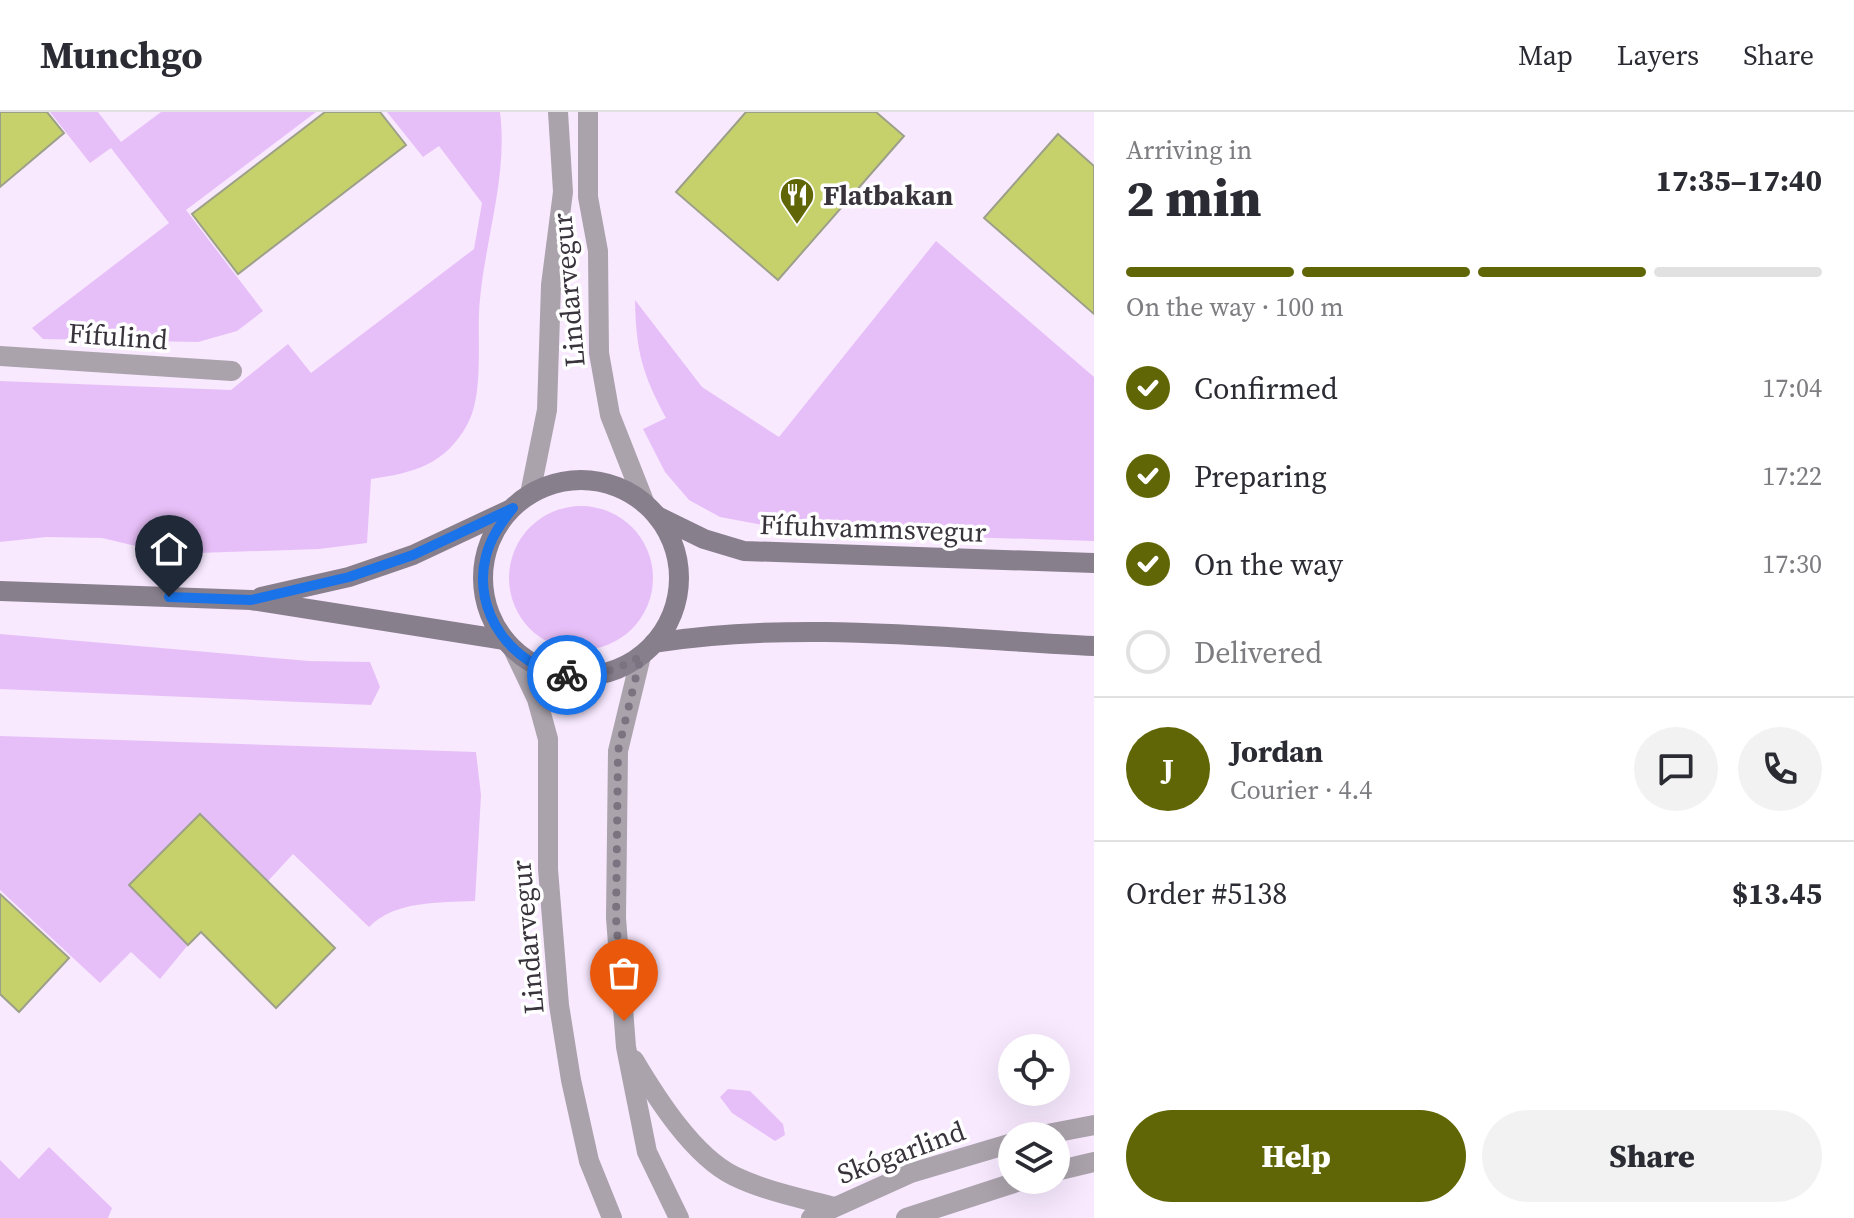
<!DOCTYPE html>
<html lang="en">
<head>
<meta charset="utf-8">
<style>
  :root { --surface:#fff; --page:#f2f2f3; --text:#2b2b33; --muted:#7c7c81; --line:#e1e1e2; --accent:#606605 }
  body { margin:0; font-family:"Source Serif 4",serif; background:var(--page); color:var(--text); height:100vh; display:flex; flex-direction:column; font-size:30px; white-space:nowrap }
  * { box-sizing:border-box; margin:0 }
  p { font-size:26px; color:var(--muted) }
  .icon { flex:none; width:44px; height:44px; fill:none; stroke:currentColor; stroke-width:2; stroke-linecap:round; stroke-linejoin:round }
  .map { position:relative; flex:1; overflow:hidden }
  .details { display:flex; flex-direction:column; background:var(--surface); width:760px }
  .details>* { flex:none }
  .tools { position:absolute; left:998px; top:922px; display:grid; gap:16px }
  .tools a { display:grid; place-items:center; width:72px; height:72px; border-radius:50%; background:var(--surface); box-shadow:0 8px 32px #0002; font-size:40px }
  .pin { position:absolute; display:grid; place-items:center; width:68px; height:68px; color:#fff; margin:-82px -34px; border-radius:50% 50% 50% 0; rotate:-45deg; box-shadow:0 0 8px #0007 }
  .pin .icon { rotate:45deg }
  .courier { position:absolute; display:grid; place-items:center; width:80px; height:80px; margin:-40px; border:6px solid #1a73e8; border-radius:50%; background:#fff; color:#222; box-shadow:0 2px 10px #0007 }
  .head em { font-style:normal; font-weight:800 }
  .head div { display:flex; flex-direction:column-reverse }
  .head { display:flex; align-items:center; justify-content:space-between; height:136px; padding:0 32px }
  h1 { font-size:52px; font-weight:800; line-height:60px }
  .bar { display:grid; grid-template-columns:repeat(4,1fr); gap:12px 8px; align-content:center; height:96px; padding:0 32px }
  .bar i { height:10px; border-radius:6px; background:var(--line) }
  .bar .selected { background:var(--accent) }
  .bar p { grid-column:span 4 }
  .line { display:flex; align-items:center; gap:20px; padding:0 32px; border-top:2px solid var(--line) }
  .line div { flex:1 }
  .round { display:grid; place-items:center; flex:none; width:84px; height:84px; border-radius:42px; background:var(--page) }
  ol { padding:0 32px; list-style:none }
  li { display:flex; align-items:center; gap:24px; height:88px }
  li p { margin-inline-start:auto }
  li .icon { padding:8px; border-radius:50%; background:var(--accent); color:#fff; stroke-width:4 }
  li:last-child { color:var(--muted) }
  li i { width:44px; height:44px; border:4px solid var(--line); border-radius:50% }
  .cta { display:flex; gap:16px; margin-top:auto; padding:16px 32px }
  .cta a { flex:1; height:92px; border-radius:48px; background:var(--accent); color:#fff; font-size:32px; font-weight:800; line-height:92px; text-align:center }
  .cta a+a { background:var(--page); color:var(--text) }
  header { display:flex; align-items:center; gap:48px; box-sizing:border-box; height:112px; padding:0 40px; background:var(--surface); border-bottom:2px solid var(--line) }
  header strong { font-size:38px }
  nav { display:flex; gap:44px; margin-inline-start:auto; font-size:28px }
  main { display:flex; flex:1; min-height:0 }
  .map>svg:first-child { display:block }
  .green { fill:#e7bff8 }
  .building { fill:#c7d16c; stroke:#9da089; stroke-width:2 }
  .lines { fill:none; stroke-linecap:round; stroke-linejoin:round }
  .minor { stroke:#aaa3ac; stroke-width:20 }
  .tertiary { stroke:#aaa3ac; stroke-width:20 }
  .secondary { stroke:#887f8c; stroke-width:20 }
  .done { stroke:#7c7380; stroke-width:8; stroke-dasharray:0 14.4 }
  .route { stroke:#1a73e8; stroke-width:10 }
  .labels { text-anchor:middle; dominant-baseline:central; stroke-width:7; stroke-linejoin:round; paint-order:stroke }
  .poi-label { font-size:28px; font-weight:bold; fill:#39333c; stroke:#fff; text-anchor:start }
  .street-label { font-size:28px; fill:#39333c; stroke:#fff }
</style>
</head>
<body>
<header>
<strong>Munchgo</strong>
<nav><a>Map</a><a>Layers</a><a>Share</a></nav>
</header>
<main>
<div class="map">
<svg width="1094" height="1106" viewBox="0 0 1094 1106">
  <rect width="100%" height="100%" fill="#f8e9ff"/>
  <g class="green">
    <polygon points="50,0 98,0 121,30 161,0 316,0 186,98 263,199 237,219 198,230 43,227 32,216 169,111 111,36 90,51"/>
    <path d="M387 0H500C508 63 486 124 480 187 476 222 485 282 467 313 445 353 413 361 371 367L367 431 319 437 170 442 102 426 46 425 0 430V269L231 278 288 232 311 261 474 137 482 91 439 34 423 45Z"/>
    <path d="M936 129 1094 265V429L800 420 720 405 689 388 665 360 643 317 666 306C642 261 636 239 635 188L702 275 779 325Z"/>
    <circle cx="581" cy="466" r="72"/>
    <polygon points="0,522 309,549 370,550 380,575 371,593 0,577"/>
    <path d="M0 624 476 640 481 683 475 789C439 791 396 788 369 815L293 742 268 769 200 702 129 773 188 833 160 867 131 840 100 871 0 778Z"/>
    <polygon points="728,977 750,979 783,1012 785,1023 775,1029 732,1001 720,985"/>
    <polygon points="49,1035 112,1096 108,1106 0,1106 0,1048 19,1067"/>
  </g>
  <g class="building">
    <polygon points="0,0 47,0 64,21 0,75"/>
    <polygon points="325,0 380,0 406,33 238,162 192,102"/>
    <polygon points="746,0 876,0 904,24 778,168 676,80"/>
    <polygon points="1058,22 1094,54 1094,202 984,106"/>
    <polygon points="200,702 335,836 276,896 201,820 188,833 129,773"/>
    <polygon points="0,782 69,846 19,900 0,882"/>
  </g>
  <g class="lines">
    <polyline class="minor" points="0,244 232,259"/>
    <g class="tertiary">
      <polyline points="588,0 588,85 598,139 599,241 610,303 645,392"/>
      <polyline points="530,382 547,298 551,173 563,80 558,0"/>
      <polyline points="514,539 537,587 548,627 548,757 559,893 571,968 589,1049 612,1106"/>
      <polyline points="641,544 618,639 616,806 626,935 647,1040 679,1106"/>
      <path d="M634 948C656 985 693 1044 734 1064 765 1079 800 1086 834 1095"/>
      <polyline points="1037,1024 1094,1013"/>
      <polyline points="1056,1059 1094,1050"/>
      <polyline points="811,1106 911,1061 1012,1031"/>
      <polyline points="906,1106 1023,1068"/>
    </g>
    <g class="secondary">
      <circle cx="581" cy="466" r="98"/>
      <polyline points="657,404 704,427 744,439 1094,451"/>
      <polyline points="0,479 251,488 505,528"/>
      <polyline points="261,485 349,465 413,443 509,398"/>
      <path d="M654 531C798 508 949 527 1094 534"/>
    </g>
  </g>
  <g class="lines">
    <path class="done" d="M567 563C596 564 616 559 641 544L618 639 616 806 624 909"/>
    <path class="route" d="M169 485 251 488 349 465 413 443 513 396C501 411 491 425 486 444 471 499 513 556 567 563"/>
  </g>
  <defs>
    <symbol id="restaurant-pin" viewBox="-11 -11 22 30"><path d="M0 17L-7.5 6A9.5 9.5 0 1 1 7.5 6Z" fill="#606605" stroke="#fff"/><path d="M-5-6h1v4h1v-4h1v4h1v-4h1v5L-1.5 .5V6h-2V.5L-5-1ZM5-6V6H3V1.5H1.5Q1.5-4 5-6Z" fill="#fff"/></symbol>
  </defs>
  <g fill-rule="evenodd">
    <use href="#restaurant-pin" x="777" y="63" width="40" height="54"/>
  </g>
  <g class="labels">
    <g class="poi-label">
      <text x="823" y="83">Flatbakan</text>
    </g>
    <g class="street-label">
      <text transform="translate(568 178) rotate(-95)">Lindarvegur</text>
      <text transform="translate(118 224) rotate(4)">Fífulind</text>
      <text transform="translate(873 416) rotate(2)">Fífuhvammsvegur</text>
      <text transform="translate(527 825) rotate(-95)">Lindarvegur</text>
      <text transform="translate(901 1040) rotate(-20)">Skógarlind</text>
    </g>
  </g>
</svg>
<div class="tools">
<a><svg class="icon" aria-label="locate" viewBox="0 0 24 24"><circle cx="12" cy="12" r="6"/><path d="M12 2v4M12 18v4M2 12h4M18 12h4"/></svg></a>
<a><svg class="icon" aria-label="layers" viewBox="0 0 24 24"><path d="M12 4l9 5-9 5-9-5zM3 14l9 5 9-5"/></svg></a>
</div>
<div class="pin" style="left:624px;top:909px;background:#ea580c"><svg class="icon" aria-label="bag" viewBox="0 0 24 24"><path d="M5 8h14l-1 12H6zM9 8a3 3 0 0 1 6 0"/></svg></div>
<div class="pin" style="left:169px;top:485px;background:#1f2937"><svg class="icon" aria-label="home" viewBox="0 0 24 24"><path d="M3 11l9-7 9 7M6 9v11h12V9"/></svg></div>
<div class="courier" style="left:567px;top:563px"><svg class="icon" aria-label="bike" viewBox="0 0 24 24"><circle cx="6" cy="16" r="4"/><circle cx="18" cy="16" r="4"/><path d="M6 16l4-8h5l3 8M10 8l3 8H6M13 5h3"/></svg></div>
</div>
<section class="details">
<div class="head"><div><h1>2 min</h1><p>Arriving in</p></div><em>17:35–17:40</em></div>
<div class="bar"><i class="selected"></i><i class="selected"></i><i class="selected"></i><i></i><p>On the way · 100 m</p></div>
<ol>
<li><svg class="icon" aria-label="check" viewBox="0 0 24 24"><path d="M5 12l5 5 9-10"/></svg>Confirmed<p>17:04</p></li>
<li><svg class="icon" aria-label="check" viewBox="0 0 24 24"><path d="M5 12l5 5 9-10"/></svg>Preparing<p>17:22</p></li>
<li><svg class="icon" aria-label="check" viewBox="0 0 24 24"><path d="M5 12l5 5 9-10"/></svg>On the way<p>17:30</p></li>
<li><i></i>Delivered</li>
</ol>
<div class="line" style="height:144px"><b class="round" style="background:var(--accent);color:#fff">J</b><div><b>Jordan</b><p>Courier · 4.4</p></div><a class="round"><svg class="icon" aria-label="chat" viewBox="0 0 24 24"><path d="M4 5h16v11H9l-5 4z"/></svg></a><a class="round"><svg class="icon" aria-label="phone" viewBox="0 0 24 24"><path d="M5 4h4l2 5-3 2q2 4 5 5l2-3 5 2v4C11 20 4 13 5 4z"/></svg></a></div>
<div class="line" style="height:104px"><div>Order #5138</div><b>$13.45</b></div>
<div class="cta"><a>Help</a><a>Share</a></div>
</section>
</main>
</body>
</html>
